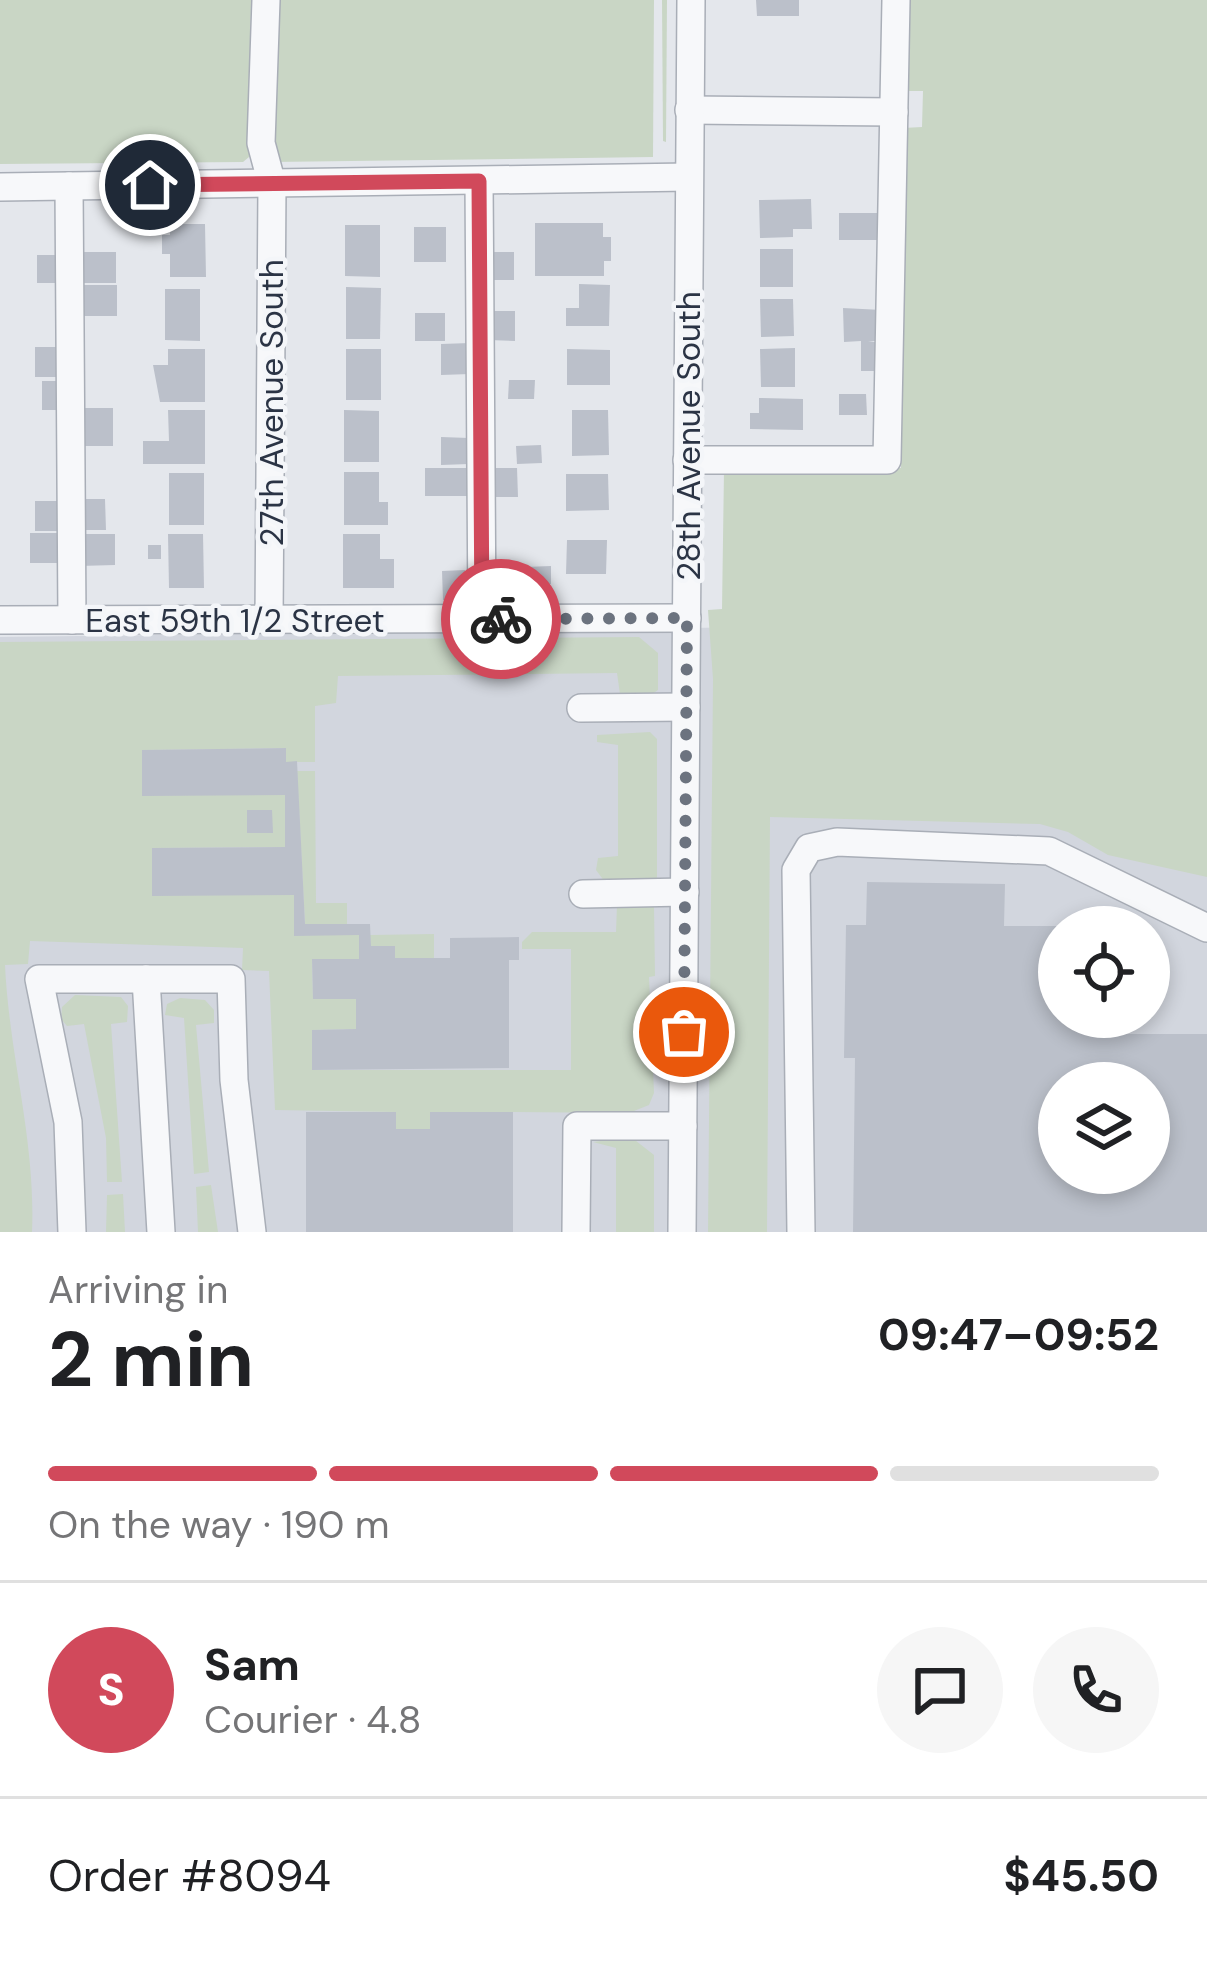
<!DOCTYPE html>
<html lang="en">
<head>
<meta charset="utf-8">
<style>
  :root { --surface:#fff; --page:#f6f6f6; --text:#202124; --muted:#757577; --line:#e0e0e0; --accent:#d1495b }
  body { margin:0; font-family:"DM Sans",sans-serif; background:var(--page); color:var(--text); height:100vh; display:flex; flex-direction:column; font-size:45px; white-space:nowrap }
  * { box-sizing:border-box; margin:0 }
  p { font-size:39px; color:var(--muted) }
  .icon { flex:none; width:66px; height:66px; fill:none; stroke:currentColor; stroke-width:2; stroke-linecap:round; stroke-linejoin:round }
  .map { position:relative; height:1232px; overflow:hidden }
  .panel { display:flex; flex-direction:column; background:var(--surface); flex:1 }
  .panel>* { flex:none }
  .fabs { position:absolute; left:1038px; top:906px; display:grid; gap:24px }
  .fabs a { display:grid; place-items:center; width:132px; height:132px; border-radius:50%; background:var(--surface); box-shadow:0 6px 18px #0003; font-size:60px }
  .pin { position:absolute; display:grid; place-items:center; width:102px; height:102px; color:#fff; margin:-51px; border:6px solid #fff; border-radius:50%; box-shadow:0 3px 12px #0007 }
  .courier { position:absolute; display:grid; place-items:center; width:120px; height:120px; margin:-60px; border:9px solid #d1495b; border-radius:50%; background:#fff; color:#222; box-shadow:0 3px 15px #0007 }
  .headline em { font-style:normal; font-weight:700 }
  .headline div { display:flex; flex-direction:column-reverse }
  .headline { display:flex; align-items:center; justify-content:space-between; height:204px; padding:0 48px }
  h1 { font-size:78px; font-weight:700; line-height:90px }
  .bar { display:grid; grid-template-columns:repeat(4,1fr); gap:18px 12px; align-content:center; height:144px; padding:0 48px }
  .bar i { height:15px; border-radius:9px; background:var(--line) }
  .bar .current { background:var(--accent) }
  .bar p { grid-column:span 4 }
  .line { display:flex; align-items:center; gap:30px; padding:0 48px; border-top:3px solid var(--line) }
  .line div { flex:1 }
  .round { display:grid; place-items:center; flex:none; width:126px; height:126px; border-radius:63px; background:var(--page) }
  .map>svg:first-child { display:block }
  .built { fill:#d2d6de; fill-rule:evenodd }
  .green { fill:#c9d6c5; fill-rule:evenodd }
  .building { fill:#bbc0ca; fill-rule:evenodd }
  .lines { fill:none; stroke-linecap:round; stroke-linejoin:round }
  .minor-casing { stroke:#a9aeb7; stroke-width:30 }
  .minor { stroke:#f7f8fa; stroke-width:27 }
  .done { stroke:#6c737f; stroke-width:12; stroke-dasharray:0 21.6 }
  .route { stroke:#d1495b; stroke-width:15 }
  .labels { text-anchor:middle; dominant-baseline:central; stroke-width:9; stroke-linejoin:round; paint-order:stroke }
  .street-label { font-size:33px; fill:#2b3445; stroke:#f4f6f9 }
</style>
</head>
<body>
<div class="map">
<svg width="1207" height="1232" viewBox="0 0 1207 1232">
  <rect width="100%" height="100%" fill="#e4e7ec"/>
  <path class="built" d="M1207 0V1232H0V637L988 624ZM1059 927H1149V1017H1059ZM1059 1083H1149V1173H1059Z"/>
  <g class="green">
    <polygon points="0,0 251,0 249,157 243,162 0,164"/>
    <polygon points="275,0 654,0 653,157 272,162"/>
    <polygon points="662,0 667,0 666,142 663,141"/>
    <polygon points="904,0 1207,0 1207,877 1108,855 1068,832 1040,824 770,817 767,1232 708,1232 713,679 708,610 722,609 724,470 901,468 903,128 922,127 923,91 903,91"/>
    <path d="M639 637 658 653V690L649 696 620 694 617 673 338 676 336 703 315 706V762H286L285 748 143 750 142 795H285V847L152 848V895H294L295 935H359V959L312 960 313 999H356V1029L312 1030 313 1070H571V949H522V942L532 932H616L617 905 654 906 655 976 649 977 654 1093 649 1105 629 1113 513 1112 430 1129H396L395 1112 275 1110 269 971 242 970 243 948 30 941 28 964 5 965C9 1055 36 1141 32 1232H0V642ZM247 810H272V833H247Z"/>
    <polygon points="650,732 657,739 657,877 654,883 605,882 596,870 598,858 618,856 618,745 597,742 597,735"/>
    <polygon points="297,771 315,771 316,903 347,903 347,924 305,924"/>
    <polygon points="434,934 434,958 395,958 371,946 370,935"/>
    <polygon points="75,995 121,997 128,1006 127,1022 111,1024 122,1182 107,1182 106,1138 84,1024 67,1026 61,1019 62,1007"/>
    <polygon points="180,998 205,1000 214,1010 214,1023 196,1025 209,1172 194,1174 184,1018 165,1015 167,1004"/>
    <polygon points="631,1137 654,1155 654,1232 616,1232 616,1148 593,1142"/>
    <polygon points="211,1185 218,1232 198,1232 196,1187"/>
    <polygon points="123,1194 125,1232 106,1232 107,1195"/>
  </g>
  <g class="building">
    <polygon points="756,0 799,0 799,16 757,16"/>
    <polygon points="811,199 812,229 793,229 793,237 760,238 759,200"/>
    <rect x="839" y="213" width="44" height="27"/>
    <polygon points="535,223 603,223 603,237 611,237 611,261 604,261 604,276 535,276"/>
    <polygon points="170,224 205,224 206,277 170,277 170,254 162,254 162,235 170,235"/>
    <polygon points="345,225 380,225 380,277 345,276"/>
    <rect x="414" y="227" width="32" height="35"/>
    <rect x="760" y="249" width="33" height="38"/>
    <rect x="83" y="252" width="33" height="31"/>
    <rect x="488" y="252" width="26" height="28"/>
    <rect x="37" y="255" width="28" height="28"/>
    <polygon points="579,284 610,285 609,326 566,326 566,308 579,308"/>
    <rect x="83" y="285" width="34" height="31"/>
    <polygon points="346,287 381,288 380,339 346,339"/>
    <polygon points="165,289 200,289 200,341 165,340"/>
    <polygon points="760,299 793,299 794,336 761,337"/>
    <polygon points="843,308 882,310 881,341 868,341 882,343 882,371 861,371 861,341 844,342"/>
    <polygon points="488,311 515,311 515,341 488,340"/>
    <rect x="415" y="313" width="30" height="28"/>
    <polygon points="470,343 470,374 441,375 441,344"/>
    <rect x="35" y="347" width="29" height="30"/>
    <polygon points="795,348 795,387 761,387 760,349"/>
    <polygon points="168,349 205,349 205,402 160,402 153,365 168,365"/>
    <rect x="346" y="349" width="35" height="51"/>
    <polygon points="567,349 610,350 610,385 567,385"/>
    <polygon points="509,380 535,380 534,399 508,399"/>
    <rect x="42" y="381" width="21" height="29"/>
    <polygon points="839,394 866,394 867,415 839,415"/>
    <polygon points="759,398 803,399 803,430 750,429 750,413 759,413"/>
    <rect x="82" y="408" width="31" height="38"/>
    <polygon points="168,410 205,410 205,464 143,464 143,441 169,441"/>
    <polygon points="344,410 379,411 379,462 344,462"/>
    <polygon points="572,410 608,410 609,455 572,456"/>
    <polygon points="441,437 469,438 469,464 441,465"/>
    <polygon points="541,445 542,463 517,464 516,446"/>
    <rect x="425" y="468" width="43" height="28"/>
    <polygon points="486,468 517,468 518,497 486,497"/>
    <polygon points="344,472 379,472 379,502 388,502 388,525 344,525"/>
    <rect x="169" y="473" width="35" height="52"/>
    <polygon points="566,474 608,474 609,510 566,511"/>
    <polygon points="82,499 105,499 106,530 82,530"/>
    <rect x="35" y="501" width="27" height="30"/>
    <polygon points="30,533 62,533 63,563 30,563"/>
    <polygon points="79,534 115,534 115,565 79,566"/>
    <polygon points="168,534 203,534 204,588 169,588"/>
    <polygon points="343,534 380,534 380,559 394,559 394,588 343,588"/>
    <polygon points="567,540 607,540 606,574 566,574"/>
    <rect x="148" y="545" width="13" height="14"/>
    <polygon points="551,566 551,584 526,584 525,567"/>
    <polygon points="465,570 465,599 443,600 442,571"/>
    <polygon points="286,748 286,762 297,761 305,924 370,924 371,946 395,946 395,958 450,958 450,938 519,937 519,960 509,960 509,1068 312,1070 312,1030 356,1029 356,999 313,999 312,959 359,959 359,935 294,936 294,895 152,896 152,848 285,847 285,795 142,796 142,750"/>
    <polygon points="247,810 272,810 273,833 247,833"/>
    <path d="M867 882 1005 884 1004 926H1059V1017H1102V1034H1207V1232H853L855 1058H844L846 925H866ZM1059 1083H1149V1173H1059Z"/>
    <polygon points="306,1112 396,1112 396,1129 430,1129 430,1112 513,1112 513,1232 306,1232"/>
  </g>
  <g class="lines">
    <defs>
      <g id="minor">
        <polyline points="266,0 261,143 272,184 269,621"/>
        <polyline points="689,110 894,112"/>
        <polyline points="479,181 482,620"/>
        <polyline points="69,186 72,620"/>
        <polyline points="0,187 689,177"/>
        <polyline points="687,460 887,460 896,0"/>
        <polyline points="0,620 687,618"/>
        <polyline points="581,708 686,707"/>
        <polyline points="583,894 685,892"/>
        <polyline points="146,979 161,1232"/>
        <polyline points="72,1232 68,1122 39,979 231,979 234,1080 252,1232"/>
        <polyline points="576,1232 577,1126 683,1126"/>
        <polyline points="682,1232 691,0"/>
        <polyline points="801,1232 796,870 809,848 837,842 1049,851 1207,928"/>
      </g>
    </defs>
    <use href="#minor" class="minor-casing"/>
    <use href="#minor" class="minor"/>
  </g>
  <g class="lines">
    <polyline class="done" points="501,619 687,618 684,1032"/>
    <polyline class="route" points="150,185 479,181 482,620 501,619"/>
  </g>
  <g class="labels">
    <g class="street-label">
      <text transform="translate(271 403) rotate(-90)">27th Avenue South</text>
      <text transform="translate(688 436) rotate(-90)">28th Avenue South</text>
      <text x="235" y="620">East 59th 1/2 Street</text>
    </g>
  </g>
</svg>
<div class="fabs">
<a><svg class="icon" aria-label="locate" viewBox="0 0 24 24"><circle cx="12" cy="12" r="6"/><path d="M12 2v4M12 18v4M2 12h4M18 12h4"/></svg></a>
<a><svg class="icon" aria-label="layers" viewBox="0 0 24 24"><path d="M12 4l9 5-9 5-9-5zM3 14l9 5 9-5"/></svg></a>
</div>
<div class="pin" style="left:684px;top:1032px;background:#ea580c"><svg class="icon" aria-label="bag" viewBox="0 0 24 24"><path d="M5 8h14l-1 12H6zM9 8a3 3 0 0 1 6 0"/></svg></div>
<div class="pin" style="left:150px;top:185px;background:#1f2937"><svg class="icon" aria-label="home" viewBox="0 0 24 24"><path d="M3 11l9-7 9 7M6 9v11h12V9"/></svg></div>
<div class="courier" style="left:501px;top:619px"><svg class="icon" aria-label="bike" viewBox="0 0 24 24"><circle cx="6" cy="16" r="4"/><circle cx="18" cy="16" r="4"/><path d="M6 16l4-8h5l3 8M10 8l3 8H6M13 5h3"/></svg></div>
</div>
<section class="panel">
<div class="headline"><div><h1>2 min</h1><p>Arriving in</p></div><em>09:47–09:52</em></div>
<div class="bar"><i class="current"></i><i class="current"></i><i class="current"></i><i></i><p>On the way · 190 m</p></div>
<div class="line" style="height:216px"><b class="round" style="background:var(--accent);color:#fff">S</b><div><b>Sam</b><p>Courier · 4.8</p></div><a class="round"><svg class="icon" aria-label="chat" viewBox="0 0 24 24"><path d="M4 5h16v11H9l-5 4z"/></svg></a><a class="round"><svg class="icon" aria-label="phone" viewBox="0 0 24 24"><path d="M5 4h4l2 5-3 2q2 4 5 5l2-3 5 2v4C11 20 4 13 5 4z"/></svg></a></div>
<div class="line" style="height:156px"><div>Order #8094</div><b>$45.50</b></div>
</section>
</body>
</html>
